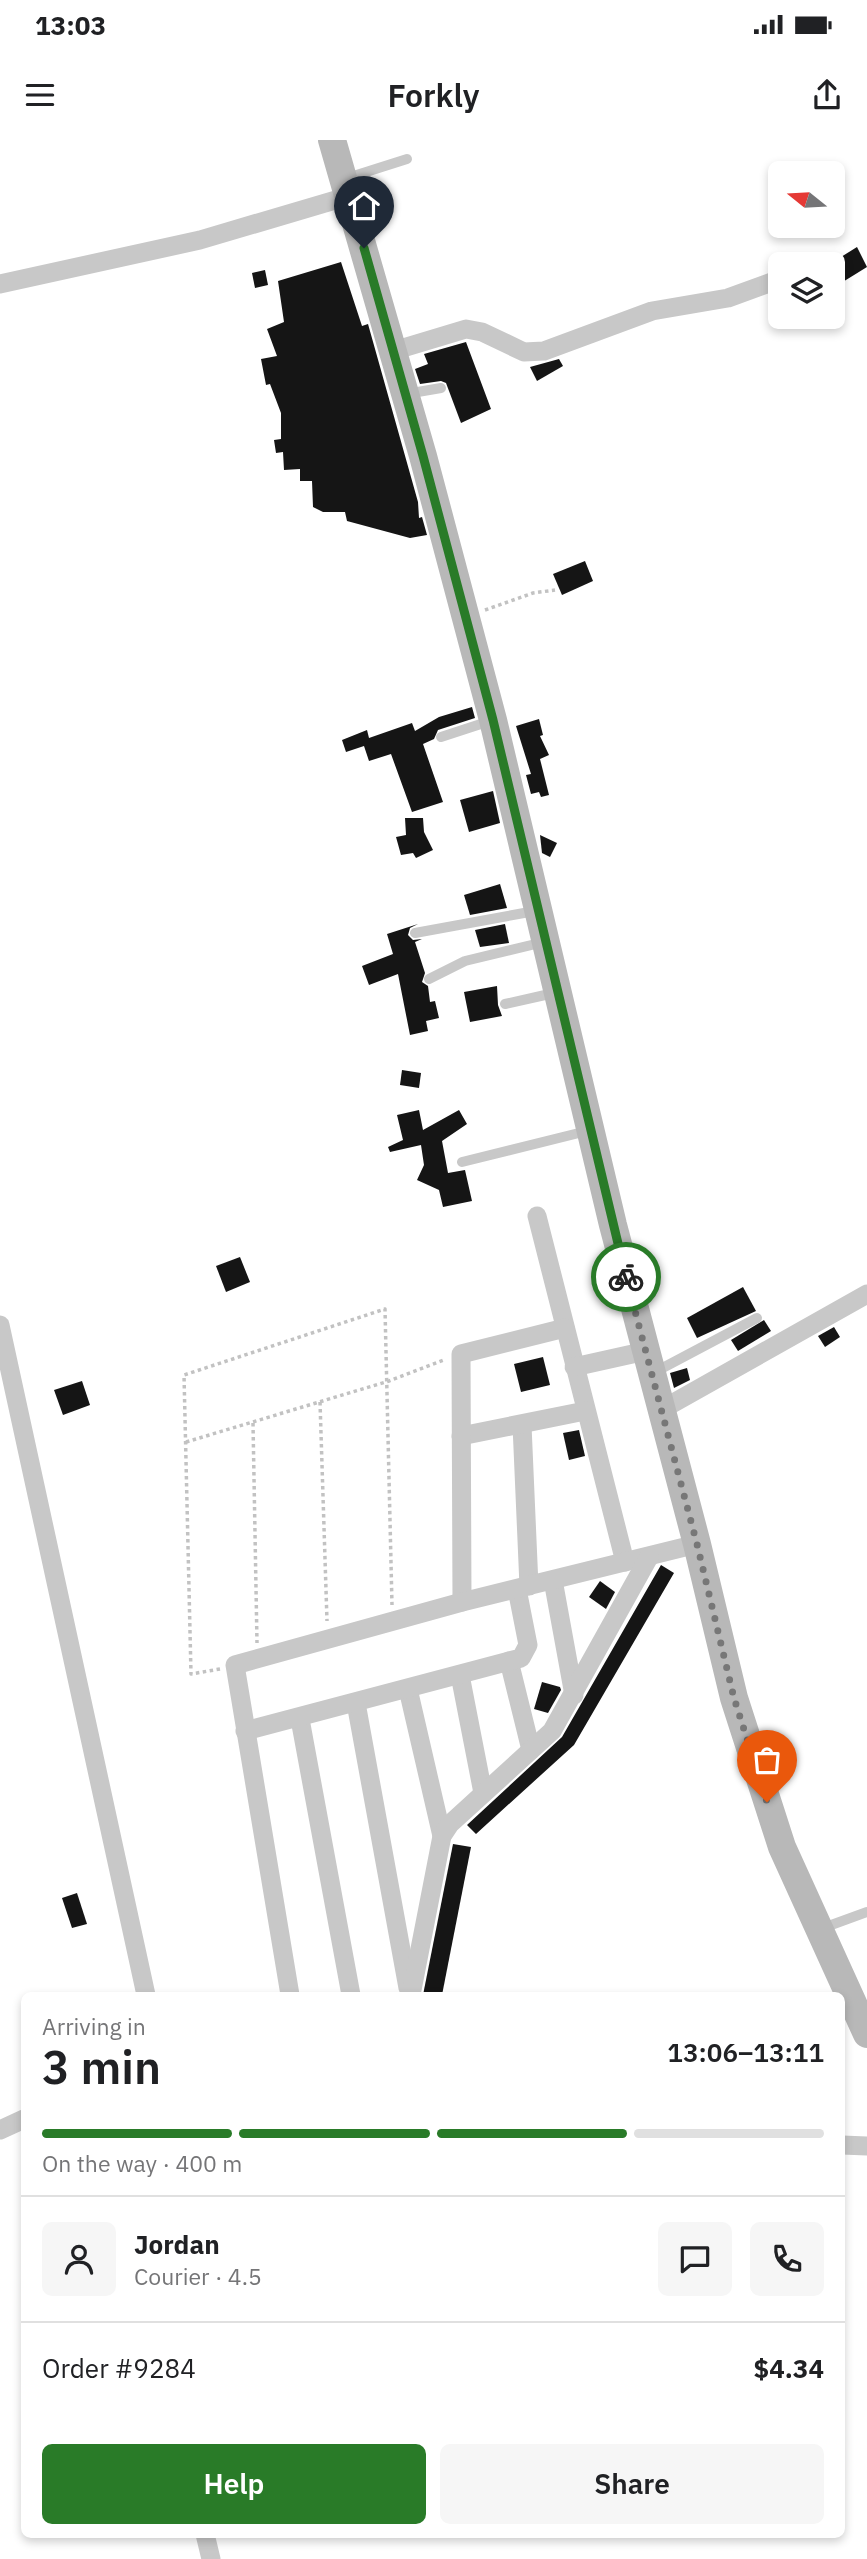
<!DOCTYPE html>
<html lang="en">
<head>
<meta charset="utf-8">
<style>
  :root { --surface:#fff; --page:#f6f6f6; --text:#202124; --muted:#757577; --line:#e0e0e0; --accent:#297b28 }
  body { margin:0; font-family:"IBM Plex Sans",sans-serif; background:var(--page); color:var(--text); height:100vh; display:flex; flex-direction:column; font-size:26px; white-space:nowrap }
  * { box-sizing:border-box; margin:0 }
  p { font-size:23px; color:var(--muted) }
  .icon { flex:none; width:38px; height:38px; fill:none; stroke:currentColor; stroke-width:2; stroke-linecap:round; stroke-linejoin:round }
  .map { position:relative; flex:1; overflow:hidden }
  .side { position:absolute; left:21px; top:1852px; width:824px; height:546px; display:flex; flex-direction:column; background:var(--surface); border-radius:10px; box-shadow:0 4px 10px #0003 }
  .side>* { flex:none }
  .needle { width:46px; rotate:288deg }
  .tools { position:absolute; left:768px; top:21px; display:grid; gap:14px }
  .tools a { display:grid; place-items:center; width:77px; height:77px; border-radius:10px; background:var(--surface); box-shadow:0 4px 10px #0003; font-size:35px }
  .pin { position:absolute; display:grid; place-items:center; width:60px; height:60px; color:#fff; margin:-72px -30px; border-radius:50% 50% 50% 0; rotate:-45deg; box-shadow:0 0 7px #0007 }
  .pin .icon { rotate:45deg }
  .courier { position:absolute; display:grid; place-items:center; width:70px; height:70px; margin:-35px; border:5px solid #297b28; border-radius:50%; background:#fff; color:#222; box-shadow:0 2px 9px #0007 }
  .head em { font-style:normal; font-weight:600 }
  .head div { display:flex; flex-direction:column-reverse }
  .head { display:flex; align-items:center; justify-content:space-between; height:119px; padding:0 21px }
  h1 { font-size:46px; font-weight:600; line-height:52px }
  .bar { display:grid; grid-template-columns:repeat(4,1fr); gap:10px 7px; align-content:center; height:84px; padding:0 21px }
  .bar i { height:9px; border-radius:5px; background:var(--line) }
  .bar .active { background:var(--accent) }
  .bar p { grid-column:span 4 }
  .line { display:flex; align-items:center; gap:18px; padding:0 21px; border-top:2px solid var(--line) }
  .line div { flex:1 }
  .round { display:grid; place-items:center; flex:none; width:74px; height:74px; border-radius:10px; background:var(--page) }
  .action { display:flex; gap:14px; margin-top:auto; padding:14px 21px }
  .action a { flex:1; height:80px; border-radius:10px; background:var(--accent); color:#fff; font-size:28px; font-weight:600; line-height:80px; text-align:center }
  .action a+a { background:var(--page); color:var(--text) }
  .status { display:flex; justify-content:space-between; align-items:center; height:49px; padding:0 35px; background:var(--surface); direction:ltr }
  .status svg { height:19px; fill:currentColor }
  header { display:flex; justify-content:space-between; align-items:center; height:91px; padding:0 21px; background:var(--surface); font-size:32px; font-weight:600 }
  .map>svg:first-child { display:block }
  .building { fill:#151515 }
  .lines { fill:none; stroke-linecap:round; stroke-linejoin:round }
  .path { stroke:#c2c2c2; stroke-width:3.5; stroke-dasharray:3.5 3.5; stroke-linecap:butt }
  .lane { stroke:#c8c8c8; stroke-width:10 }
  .street { stroke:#c8c8c8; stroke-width:19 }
  .secondary { stroke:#b8b8b8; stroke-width:28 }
  .done { stroke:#777; stroke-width:7; stroke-dasharray:0 12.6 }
  .route { stroke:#297b28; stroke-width:9 }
</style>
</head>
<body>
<div class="status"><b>13:03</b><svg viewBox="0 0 49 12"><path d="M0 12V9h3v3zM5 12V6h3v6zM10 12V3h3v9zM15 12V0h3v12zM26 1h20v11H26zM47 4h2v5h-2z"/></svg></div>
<header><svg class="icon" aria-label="menu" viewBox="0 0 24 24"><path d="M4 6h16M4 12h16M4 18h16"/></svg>Forkly<svg class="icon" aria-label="share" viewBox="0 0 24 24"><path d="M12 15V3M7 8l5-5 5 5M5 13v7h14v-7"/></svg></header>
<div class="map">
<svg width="867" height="2419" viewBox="0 0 867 2419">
  <rect width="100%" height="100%" fill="#fff"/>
  <g class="building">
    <polygon points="857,107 867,127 833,148 833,122"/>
    <polygon points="341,122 362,186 368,184 418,362 419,378 422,377 427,395 410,398 347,381 345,372 323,372 313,367 312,341 300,341 300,329 284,330 283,312 276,313 274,300 281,299 281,273 270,244 266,245 261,219 277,216 267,189 284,182 278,141"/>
    <polygon points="265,130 268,145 255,148 252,133"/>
    <polygon points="466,202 491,269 461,283 446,243 441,241 420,244 415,229 428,224 424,214"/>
    <polygon points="559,219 563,226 537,241 530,227"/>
    <polygon points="585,421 593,441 562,455 553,434"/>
    <polygon points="472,567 475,578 438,590 434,599 423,604 443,662 412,672 391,614 369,621 364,606 346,612 342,600 367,590 369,598 412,583 415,591 439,577"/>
    <polygon points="539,579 543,595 540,596 549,615 540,619 549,655 541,657 539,652 531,654 526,635 531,634 516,586"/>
    <polygon points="493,651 500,683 469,692 460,660"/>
    <polygon points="405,678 423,678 424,692 433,710 416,718 413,713 401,715 396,697 406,695"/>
    <polygon points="540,695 557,703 550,717 542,713"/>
    <polygon points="500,744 507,768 470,775 464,755"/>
    <polygon points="418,784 410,788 408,795 413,800 422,799 415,802 425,833 422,842 428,846 430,862 435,861 439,878 426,881 428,891 410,895 398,834 369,845 362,826 393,814 387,794"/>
    <polygon points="505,784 509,803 480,807 475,790"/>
    <polygon points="497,846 498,865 502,876 470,882 464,852"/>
    <polygon points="402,930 421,933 419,948 400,945"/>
    <polygon points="419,970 423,990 459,970 467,984 442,1001 448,1033 465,1030 472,1061 443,1067 439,1050 417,1040 424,1025 421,1005 390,1012 388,1007 403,1000 397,975"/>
    <polygon points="240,1117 250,1142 226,1152 216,1126"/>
    <polygon points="743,1147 756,1171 697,1198 687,1178"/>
    <polygon points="764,1180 771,1191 738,1211 731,1200"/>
    <polygon points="834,1187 840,1197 825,1207 818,1196"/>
    <polygon points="543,1217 550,1245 521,1252 514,1224"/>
    <polygon points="687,1228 690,1240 674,1248 670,1233"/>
    <polygon points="82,1241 90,1265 63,1275 54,1250"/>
    <polygon points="579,1290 585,1316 569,1320 563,1293"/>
    <polygon points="661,1425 674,1433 574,1605 476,1694 467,1685 562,1597"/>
    <polygon points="600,1441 615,1452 606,1469 589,1457"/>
    <polygon points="542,1542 560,1547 561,1550 548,1573 534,1569"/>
    <polygon points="453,1704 471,1707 442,1855 423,1855"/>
    <polygon points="77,1753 87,1784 72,1788 62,1758"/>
  </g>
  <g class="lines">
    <g class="path">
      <polyline points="485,470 533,453 555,450"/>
      <polyline points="320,1262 327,1481"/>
      <polyline points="253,1283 257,1503"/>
      <polyline points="186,1302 389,1241 444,1220"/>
      <polyline points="220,1529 191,1534 184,1235 385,1169 392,1465"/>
    </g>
    <g class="lane">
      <polyline points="344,39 407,19"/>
      <polyline points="406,254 441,248"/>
      <polyline points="441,597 490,581"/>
      <polyline points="415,793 535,771"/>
      <polyline points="429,839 465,821 544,802"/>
      <polyline points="505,864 554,853"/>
      <polyline points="462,1022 587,991"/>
      <polyline points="655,1232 757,1178"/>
      <polyline points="823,1788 867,1772"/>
    </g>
    <g class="street">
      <polyline points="0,144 200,100 349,56"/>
      <polyline points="393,211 466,189 482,192 524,212 544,211 652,171 728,158 780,139"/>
      <polyline points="537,1076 625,1422"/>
      <polyline points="0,1185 146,1855"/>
      <polyline points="574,1227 646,1211"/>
      <polyline points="661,1270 867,1154"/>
      <polyline points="522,1285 529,1446"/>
      <polyline points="461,1296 585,1271"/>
      <polyline points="553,1440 574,1555"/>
      <polyline points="462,1462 461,1214 565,1188"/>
      <polyline points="509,1521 531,1610"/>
      <polyline points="460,1535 483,1653"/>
      <polyline points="408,1549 442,1696"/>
      <polyline points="356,1563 408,1848"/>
      <polyline points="300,1579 351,1855"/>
      <polyline points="245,1591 521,1518 528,1505 517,1449"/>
      <polyline points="290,1855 235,1525 462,1462 697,1404"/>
      <polyline points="411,1855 442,1696 450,1684 552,1591 649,1417"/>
      <polyline points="0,1990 24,1979"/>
      <polyline points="842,2005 867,2006"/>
      <polyline points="205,2394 211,2419"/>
    </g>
    <polyline class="secondary" points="332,0 423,316 493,580 613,1085 697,1404 734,1558 782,1707 867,1894"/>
  </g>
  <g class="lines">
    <polyline class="done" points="626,1137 697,1404 734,1558 767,1662"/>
    <polyline class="route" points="364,108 423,316 493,580 626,1137"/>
  </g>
</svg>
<div class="tools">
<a><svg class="needle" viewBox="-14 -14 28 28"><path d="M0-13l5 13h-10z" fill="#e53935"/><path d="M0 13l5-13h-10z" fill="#757577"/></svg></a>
<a><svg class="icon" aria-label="layers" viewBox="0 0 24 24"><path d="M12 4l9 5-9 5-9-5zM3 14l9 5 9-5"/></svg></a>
</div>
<div class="pin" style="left:767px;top:1662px;background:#ea580c"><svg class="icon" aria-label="bag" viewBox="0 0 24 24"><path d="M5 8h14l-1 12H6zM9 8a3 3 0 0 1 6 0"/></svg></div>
<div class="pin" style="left:364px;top:108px;background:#1f2937"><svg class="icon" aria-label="home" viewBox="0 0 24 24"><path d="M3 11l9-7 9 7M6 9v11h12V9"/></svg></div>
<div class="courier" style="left:626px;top:1137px"><svg class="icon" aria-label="bike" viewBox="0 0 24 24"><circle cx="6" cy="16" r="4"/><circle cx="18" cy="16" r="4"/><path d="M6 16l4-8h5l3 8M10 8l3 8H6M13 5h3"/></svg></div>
<section class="side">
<div class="head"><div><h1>3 min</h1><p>Arriving in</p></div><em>13:06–13:11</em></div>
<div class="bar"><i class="active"></i><i class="active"></i><i class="active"></i><i></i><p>On the way · 400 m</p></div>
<div class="line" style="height:126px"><a class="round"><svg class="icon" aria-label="person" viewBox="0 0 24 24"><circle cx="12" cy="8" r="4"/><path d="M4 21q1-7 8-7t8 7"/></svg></a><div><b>Jordan</b><p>Courier · 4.5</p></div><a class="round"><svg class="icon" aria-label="chat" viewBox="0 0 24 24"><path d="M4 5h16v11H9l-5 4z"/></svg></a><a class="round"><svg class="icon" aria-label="phone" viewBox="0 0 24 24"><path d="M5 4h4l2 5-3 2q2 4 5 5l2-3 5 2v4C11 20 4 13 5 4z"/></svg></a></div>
<div class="line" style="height:91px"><div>Order #9284</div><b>$4.34</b></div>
<div class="action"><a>Help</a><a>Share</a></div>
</section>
</div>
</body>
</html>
